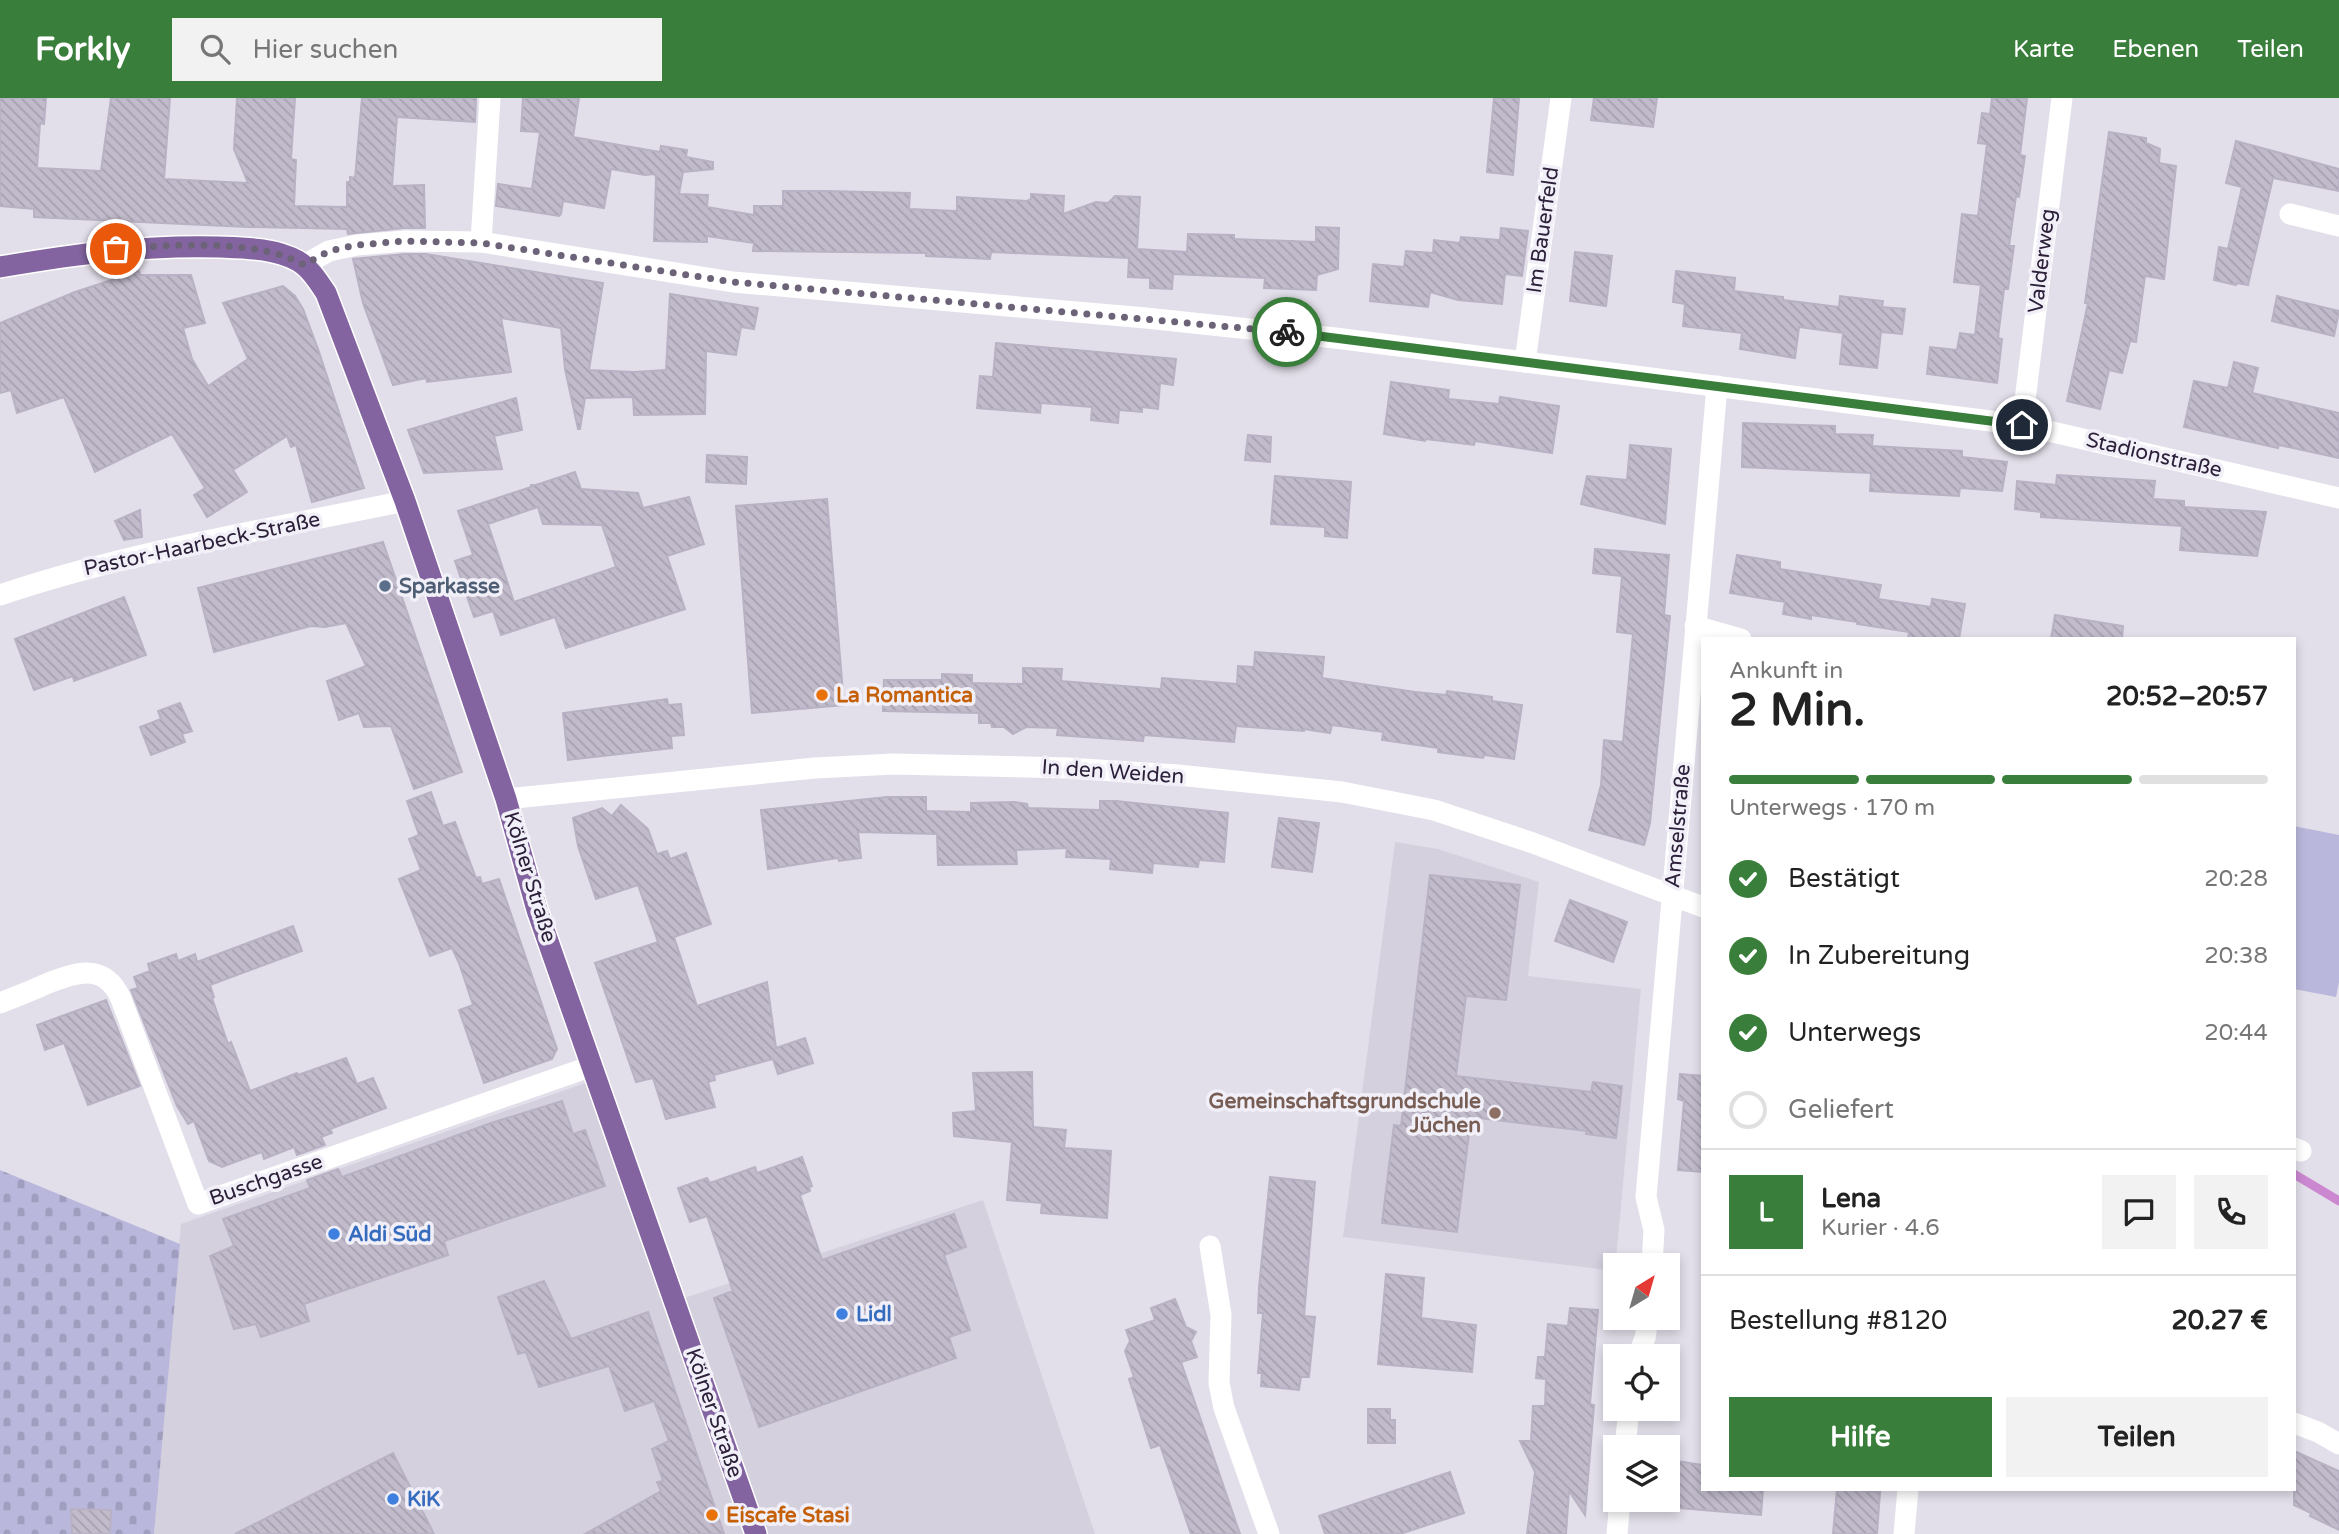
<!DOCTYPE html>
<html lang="de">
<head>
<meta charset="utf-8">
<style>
  :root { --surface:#fff; --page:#f2f2f2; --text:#222; --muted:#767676; --line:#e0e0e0; --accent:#397f3b }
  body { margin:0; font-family:"Varela Round",sans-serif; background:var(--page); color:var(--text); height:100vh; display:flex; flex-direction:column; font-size:26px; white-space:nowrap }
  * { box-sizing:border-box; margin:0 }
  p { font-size:23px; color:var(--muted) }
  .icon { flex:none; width:38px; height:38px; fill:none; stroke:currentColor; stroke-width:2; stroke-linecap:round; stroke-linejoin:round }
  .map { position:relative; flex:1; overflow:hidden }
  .panel { position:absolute; left:1701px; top:539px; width:595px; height:854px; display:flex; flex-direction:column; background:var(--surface); border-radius:0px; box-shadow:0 4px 10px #0003 }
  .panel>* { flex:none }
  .needle { width:46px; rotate:37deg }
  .fabs { position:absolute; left:1603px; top:1155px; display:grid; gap:14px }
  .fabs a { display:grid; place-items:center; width:77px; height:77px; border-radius:0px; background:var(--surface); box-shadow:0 4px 10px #0003; font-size:35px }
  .pin { position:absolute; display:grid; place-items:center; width:60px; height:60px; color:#fff; margin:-30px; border:4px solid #fff; border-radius:50%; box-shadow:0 2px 7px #0007 }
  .courier { position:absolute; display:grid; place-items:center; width:70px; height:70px; margin:-35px; border:5px solid #397f3b; border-radius:50%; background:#fff; color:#222; box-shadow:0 2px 9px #0007 }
  .summary em { font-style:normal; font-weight:700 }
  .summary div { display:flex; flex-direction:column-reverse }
  .summary { display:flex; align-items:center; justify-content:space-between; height:119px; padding:0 28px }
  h1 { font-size:46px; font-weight:700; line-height:52px }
  .bar { display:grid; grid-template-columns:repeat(4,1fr); gap:10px 7px; align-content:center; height:84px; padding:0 28px }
  .bar i { height:9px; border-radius:5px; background:var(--line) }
  .bar .active { background:var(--accent) }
  .bar p { grid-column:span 4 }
  .line { display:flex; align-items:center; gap:18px; padding:0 28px; border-top:2px solid var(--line) }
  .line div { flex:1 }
  .round { display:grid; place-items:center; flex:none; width:74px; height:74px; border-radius:0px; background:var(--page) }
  ol { padding:0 28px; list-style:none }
  li { display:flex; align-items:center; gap:21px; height:77px }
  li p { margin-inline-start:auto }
  li .icon { padding:7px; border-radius:50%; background:var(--accent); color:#fff; stroke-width:4 }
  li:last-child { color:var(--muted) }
  li i { width:38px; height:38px; border:4px solid var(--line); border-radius:50% }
  .button { display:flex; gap:14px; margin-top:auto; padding:14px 28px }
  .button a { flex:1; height:80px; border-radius:0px; background:var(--accent); color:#fff; font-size:28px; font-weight:700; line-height:80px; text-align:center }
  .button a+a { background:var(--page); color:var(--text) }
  header { display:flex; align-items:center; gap:42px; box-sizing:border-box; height:98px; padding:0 35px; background:var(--accent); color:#fff }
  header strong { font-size:33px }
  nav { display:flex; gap:38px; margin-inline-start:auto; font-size:24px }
  .search { width:490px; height:63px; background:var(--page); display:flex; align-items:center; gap:18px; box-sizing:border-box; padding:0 24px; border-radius:0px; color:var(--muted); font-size:26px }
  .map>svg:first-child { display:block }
  .built { fill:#d5d0de }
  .cemetery { fill:url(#cemetery-stones) }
  .pitch { fill:#b9b8dc }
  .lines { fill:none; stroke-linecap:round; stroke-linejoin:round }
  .stream { stroke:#cb87d0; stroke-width:9 }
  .building { fill:url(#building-back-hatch); stroke:#b8b2c4; stroke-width:2; fill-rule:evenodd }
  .major-casing { stroke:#fff; stroke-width:24 }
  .minor { stroke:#fff; stroke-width:21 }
  .major { stroke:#8364a0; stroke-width:21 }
  .done { stroke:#6d6378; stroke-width:7; stroke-dasharray:0 12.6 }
  .route { stroke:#397f3b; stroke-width:9 }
  .service-dot { fill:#5c6f8a; stroke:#f1eff7; stroke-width:2.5 }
  .food-dot { fill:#e8710a; stroke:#f1eff7; stroke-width:2.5 }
  .education-dot { fill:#8d6e63; stroke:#f1eff7; stroke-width:2.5 }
  .shop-dot { fill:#3f7fe0; stroke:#f1eff7; stroke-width:2.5 }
  .labels { text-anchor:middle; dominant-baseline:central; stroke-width:7; stroke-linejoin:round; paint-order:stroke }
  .street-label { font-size:21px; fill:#2d203a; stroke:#f1eff7 }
  .service-label { font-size:21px; font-weight:bold; fill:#4e5e75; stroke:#f1eff7; text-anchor:start }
  .food-label { font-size:21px; font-weight:bold; fill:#c56008; stroke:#f1eff7; text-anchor:start }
  .education-label { font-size:21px; font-weight:bold; fill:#785e54; stroke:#f1eff7; text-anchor:end }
  .shop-label { font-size:21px; font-weight:bold; fill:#366cbe; stroke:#f1eff7; text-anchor:start }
</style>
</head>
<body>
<header>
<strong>Forkly</strong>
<div class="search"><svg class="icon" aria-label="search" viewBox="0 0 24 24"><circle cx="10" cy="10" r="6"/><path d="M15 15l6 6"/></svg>Hier suchen</div>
<nav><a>Karte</a><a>Ebenen</a><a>Teilen</a></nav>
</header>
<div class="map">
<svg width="2339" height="1436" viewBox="0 0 2339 1436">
  <defs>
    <pattern id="cemetery-stones" width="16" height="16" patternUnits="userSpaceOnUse" patternTransform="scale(1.75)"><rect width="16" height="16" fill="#b9b8dc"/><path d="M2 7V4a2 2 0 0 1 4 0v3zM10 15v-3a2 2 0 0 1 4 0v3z" fill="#9f9ebe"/></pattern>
    <pattern id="building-back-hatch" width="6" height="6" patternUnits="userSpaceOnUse" patternTransform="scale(1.75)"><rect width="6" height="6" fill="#c1bbcb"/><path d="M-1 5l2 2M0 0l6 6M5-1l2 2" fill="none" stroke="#a6a0af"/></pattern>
  </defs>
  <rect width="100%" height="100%" fill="#e3dfea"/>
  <g class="built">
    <polygon points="1395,744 1438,751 1539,784 1528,878 1641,891 1615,1173 1343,1139"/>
    <polygon points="588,984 666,1206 983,1102 1095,1436 154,1436 181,1126"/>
  </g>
  <polygon class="cemetery" points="0,1072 180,1146 154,1436 0,1436"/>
  <polygon class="pitch" points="2294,728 2339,737 2339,884 2336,899 2294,891"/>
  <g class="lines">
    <polyline class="stream" points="2294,1076 2339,1103"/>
  </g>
  <g class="building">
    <polygon points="0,0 46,0 44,26 40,25 37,70 101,73 111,0 170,0 164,81 248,85 234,51 237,0 295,0 291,61 296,62 294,108 347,109 347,84 350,84 350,79 355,80 362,0 476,0 475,24 397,19 392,88 424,87 425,130 404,130 348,136 347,131 248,129 34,119 34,111 0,108"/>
    <polygon points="523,0 579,0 573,39 660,54 661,48 687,52 686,59 713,64 713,71 683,74 679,96 708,97 707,109 754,117 754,108 783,108 783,93 824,93 910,95 909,111 957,113 957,99 1027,103 1031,101 1031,96 1064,98 1063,116 1096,104 1108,105 1115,98 1140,99 1137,151 1187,154 1188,136 1234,137 1234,141 1316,144 1316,129 1339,130 1338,171 1317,177 1316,192 1264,190 1265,180 1173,176 1172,191 1150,190 1150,180 1128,179 1129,160 991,154 990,161 926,158 926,155 753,153 754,145 707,138 707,144 654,143 656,79 654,76 645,77 611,71 604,110 563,103 561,116 559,118 496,108 498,86 532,91 540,34 521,33"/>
    <polygon points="1494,0 1519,0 1513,77 1487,74"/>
    <polygon points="1594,0 1657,0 1653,29 1591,22"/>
    <polygon points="1992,0 2027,0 2020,57 2025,58 2019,99 2016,98 2009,148 2014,148 2008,191 2004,191 1998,240 2002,241 1997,285 1927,276 1930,249 1957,252 1960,235 1975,237 1981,187 1954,184 1962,116 1978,118 1987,46 1978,45 1982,15 1990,16"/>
    <polygon points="2109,34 2146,40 2146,45 2160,51 2159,65 2176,68 2164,181 2145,178 2136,244 2130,243 2122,275 2109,272 2100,311 2067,303 2088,205 2085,205"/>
    <polygon points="2236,43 2339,71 2339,93 2273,80 2248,187 2237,185 2236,187 2214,182 2219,149 2228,151 2242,89 2226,85"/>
    <polygon points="1501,130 1528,133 1522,178 1505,176 1502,206 1458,202 1430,194 1428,209 1370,203 1373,166 1404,169 1406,153 1433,155 1434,142 1460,145 1461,139 1500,142"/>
    <polygon points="1575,154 1612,158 1606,208 1570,203"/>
    <polygon points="405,156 426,156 603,185 589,272 634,274 666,272 670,196 758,210 754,231 741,229 736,257 706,253 705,316 634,317 633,299 585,300 580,331 578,331 565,271 561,230 501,220 511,274 427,284 426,280 393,287 363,205 353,161"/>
    <polygon points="139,173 140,177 191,177 205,225 183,230 192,261 208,288 248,261 223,205 283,188 295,198 303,211 318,251 364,390 312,404 296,347 291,349 287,338 233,372 247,394 207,419 194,397 205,390 172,336 95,374 64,299 17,315 11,292 0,295 0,225 75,194"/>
    <polygon points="1676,173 1735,180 1734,193 1783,199 1783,202 1839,209 1840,198 1883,203 1882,209 1905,211 1902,236 1881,234 1877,270 1840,266 1843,235 1799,229 1795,260 1740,251 1742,235 1683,228 1685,206 1673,204"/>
    <polygon points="2277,198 2339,213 2334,238 2272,223"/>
    <polygon points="996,245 1176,261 1173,287 1160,285 1158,311 1142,309 1142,314 1119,312 1118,325 1091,322 1092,309 1041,305 1040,315 977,310 980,278 993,279"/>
    <polygon points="2234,264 2258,270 2252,295 2339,315 2339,360 2279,347 2278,350 2184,329 2194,283 2228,290"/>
    <polygon points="1391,284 1449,292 1448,301 1499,306 1500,299 1559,308 1552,355 1475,343 1474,347 1426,341 1425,343 1384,336"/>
    <polygon points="516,300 522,332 494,338 502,371 424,375 408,332"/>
    <polygon points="1743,325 1835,328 1835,336 1873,337 1872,348 1962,353 1962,359 2007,364 2002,393 1960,390 1959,398 1870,393 1871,375 1742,369"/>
    <polygon points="1248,337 1271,339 1270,364 1245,362"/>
    <polygon points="1630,347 1671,351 1665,426 1581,406 1587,378 1627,382"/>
    <polygon points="707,357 747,359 746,386 706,384"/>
    <path d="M575 374 581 391 638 395 643 410 689 399 704 446 667 458 685 511 566 550 555 519 501 537 493 513 474 519 455 463 473 457 458 413 531 389V387H536ZM538 409 543 426 602 427 616 469 514 504 488 426Z"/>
    <polygon points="2057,377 2155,383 2153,401 2184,403 2184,409 2266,414 2257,458 2180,452 2182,428 2041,419 2041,414 2015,411 2017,383 2056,387"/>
    <polygon points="1275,378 1351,384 1347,440 1325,438 1325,429 1271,426"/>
    <polygon points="827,401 844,607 752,615 736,408"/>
    <polygon points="140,412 142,439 124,442 115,423"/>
    <polygon points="383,444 462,674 414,691 391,628 364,629 359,615 339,622 327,583 366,568 346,525 325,529 311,528 214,554 198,490"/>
    <polygon points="1595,451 1669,457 1664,517 1670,518 1650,725 1644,747 1589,732 1601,687 1604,642 1623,644 1633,536 1617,534 1622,478 1593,475"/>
    <polygon points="1737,457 1780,464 1780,471 1881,487 1878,501 1931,509 1932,501 1965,506 1959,541 1908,541 1909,534 1857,526 1857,524 1811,517 1811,521 1783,516 1785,504 1730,495"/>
    <polygon points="124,499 146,557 74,583 73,578 34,592 15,541"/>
    <polygon points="2055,517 2123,528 2122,541 2051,541"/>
    <polygon points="1255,554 1324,559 1322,580 1415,594 1446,597 1447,593 1492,599 1492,603 1522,607 1514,661 1484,657 1483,660 1438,654 1438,650 1382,642 1383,634 1332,627 1330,635 1304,631 1304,633 1236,628 1234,644 1144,637 1143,643 1057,637 1058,630 1026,629 1013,636 1004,629 992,629 991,625 979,625 979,615 883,613 884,582 942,582 942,576 972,577 972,585 1023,586 1023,570 1062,571 1061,583 1161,591 1162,580 1237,586 1238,568 1254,569"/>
    <polygon points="667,601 668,607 681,606 684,637 671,638 672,650 568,662 563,615"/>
    <polygon points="180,605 192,633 182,636 185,644 151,657 140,629 161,621 158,613"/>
    <polygon points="431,694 443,728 455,724 476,780 480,779 482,786 499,781 557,951 552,961 484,985 459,912 473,907 459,865 452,850 430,858 399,781 421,772 409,741 419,737 407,703"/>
    <polygon points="887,699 926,699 926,713 971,714 971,705 1015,704 1027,706 1028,710 1100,712 1100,703 1116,703 1228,715 1224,764 1199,762 1198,769 1153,765 1152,775 1110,771 1111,761 1066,759 1067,750 1016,752 1017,766 938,767 937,736 858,734 861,760 839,763 838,760 768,771 761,712"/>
    <polygon points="621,707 648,731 657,756 667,753 670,761 686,755 711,826 674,839 697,908 767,884 776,950 805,940 813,965 778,976 773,961 714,977 715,982 708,984 715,1009 666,1021 653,980 636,984 595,865 658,844 638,787 596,801 578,748 573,720 602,710 612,718"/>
    <polygon points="1279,720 1319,725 1312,774 1272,769"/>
    <polygon points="1430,777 1520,787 1506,902 1466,898 1456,978 1591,994 1593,984 1622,988 1616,1040 1586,1036 1587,1033 1471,1019 1457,1134 1382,1125 1394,1027 1401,1028"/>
    <polygon points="1570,802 1627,824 1613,864 1555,843"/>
    <polygon points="293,828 302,853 210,887 214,899 212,900 228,946 231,944 250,993 297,975 298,977 346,960 357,986 373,980 386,1010 330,1031 332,1035 321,1039 325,1047 297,1057 294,1049 264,1061 262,1054 222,1069 209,1063 194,1023 188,1026 177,1008 131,892 138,890 134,879 150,873 148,866 176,856 178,863 195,856 197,864"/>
    <polygon points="106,902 140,988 88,1007 64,945 45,952 37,927"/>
    <polygon points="1032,974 1033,1029 1066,1032 1064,1050 1111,1053 1107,1120 1041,1115 1042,1105 1007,1102 1012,1044 954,1038 953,1015 976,1013 973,975"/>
    <polygon points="1680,976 1703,978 1703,1074 1678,1072 1684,1003 1678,1001"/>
    <polygon points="562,1003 573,1036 585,1032 605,1088 444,1143 448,1157 304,1206 309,1223 261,1239 256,1226 234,1231 210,1158 234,1148 223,1121 310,1090 307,1082 338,1071 342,1079 491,1025"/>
    <polygon points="802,1059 812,1088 809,1089 810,1093 800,1097 822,1162 954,1116 966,1149 944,1157 970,1232 949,1239 956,1260 759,1329 714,1200 733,1193 707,1118 690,1124 678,1090 707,1080 710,1085 755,1069 757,1075"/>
    <polygon points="1270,1079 1315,1084 1304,1218 1315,1219 1309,1279 1301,1279 1299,1292 1261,1288 1262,1275 1258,1275 1263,1215 1258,1215 1259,1189"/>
    <polygon points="1386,1176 1424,1180 1421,1220 1476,1227 1472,1274 1378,1266"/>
    <polygon points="544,1183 571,1241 648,1214 724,1436 585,1436 661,1393 657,1384 663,1383 652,1351 669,1343 654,1303 625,1313 609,1268 539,1289 526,1254 518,1256 498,1199"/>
    <polygon points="1175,1201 1186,1229 1196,1234 1191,1243 1197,1259 1181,1264 1240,1436 1191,1436 1160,1347 1151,1350 1129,1281 1134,1279 1125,1253 1130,1243 1126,1232 1155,1222 1151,1210"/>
    <polygon points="1570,1210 1598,1212 1590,1306 1594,1307 1585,1417 1569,1393 1566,1436 1527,1436 1535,1374 1520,1343 1531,1343 1533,1308 1545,1308 1546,1281 1536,1280 1538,1259 1545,1259 1548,1226 1568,1228"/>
    <polygon points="1368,1311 1390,1311 1390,1322 1395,1322 1395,1345 1368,1345"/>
    <polygon points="2294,1353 2339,1373 2339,1432 2310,1418 2311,1415 2294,1407"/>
    <polygon points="393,1355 434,1436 235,1436"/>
    <polygon points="1671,1362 1703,1367 1703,1391 1763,1391 1761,1417 1656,1408 1656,1402 1668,1402 1668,1363"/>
    <polygon points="1450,1374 1464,1415 1400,1436 1325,1436 1319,1418"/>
    <polygon points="1837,1391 1880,1394 1877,1436 1833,1436"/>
    <polygon points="71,1411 111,1412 110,1436 72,1436"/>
  </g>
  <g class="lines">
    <defs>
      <path id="major" d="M0 169C76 156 142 147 219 149 245 150 274 150 298 163 310 170 318 183 326 195L405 403 506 701 537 812 756 1436"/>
    </defs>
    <use href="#major" class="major-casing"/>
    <g class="minor">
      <polyline points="2290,116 2339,128"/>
      <polyline points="481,144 490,0"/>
      <polyline points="304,167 329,153 357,147 405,143 481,144 733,184 1146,220 1335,240 2022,327 2339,400"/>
      <polyline points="1525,264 1561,0"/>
      <polyline points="2022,327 2062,0"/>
      <path d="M0 497C131 453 270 431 405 403"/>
      <polyline points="1695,528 1741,541"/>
      <polyline points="506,701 815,670 894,666 1067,670 1178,677 1342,694 1434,712 1533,745 1703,809"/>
      <path d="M0 905C15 899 31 893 46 886 76 874 105 864 121 901L198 1106 592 968"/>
      <polyline points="2294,1050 2301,1053"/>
      <polyline points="1210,1148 1221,1217 1219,1285 1224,1310 1269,1436"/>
      <polyline points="1652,1167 1654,1132 1646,1099 1717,288"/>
      <polyline points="1638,1258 1645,1240 1648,1220"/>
      <polyline points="2294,1325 2318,1334 2339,1346"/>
      <polyline points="1625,1349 1629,1311"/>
      <polyline points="1617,1436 1620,1402"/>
      <polyline points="1904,1436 1908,1391"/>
    </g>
    <use href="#major" class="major"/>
  </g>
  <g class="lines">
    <path class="done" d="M116 151C168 147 258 140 304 167L329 153 357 147 405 143 481 145 733 184 1287 234"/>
    <polyline class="route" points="1287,234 2022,327"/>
  </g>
  <circle class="service-dot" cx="385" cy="488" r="7"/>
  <g class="food-dot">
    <circle cx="822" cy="597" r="7"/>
    <circle cx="712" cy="1417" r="7"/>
  </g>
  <circle class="education-dot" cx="1495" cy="1015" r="7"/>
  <g class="shop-dot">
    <circle cx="334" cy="1136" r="7"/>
    <circle cx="842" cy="1216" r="7"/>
    <circle cx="393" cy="1401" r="7"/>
  </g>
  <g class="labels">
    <g class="street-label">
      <text transform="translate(1543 132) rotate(-82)">Im Bauerfeld</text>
      <text transform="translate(2042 163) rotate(-83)">Valderweg</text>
      <text transform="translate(2154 357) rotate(13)">Stadionstraße</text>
      <text transform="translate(202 446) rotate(-12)">Pastor-Haarbeck-Straße</text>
      <text transform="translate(1113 674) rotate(4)">In den Weiden</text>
      <text transform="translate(1678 728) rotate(-85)">Amselstraße</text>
      <text transform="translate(530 779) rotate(73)">Kölner Straße</text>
      <text transform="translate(266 1082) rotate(-19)">Buschgasse</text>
      <text transform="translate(714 1315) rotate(71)">Kölner Straße</text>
    </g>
    <g class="service-label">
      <text x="399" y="488">Sparkasse</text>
    </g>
    <g class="food-label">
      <text x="836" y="597">La Romantica</text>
      <text x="726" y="1417">Eiscafe Stasi</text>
    </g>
    <g class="education-label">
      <text x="1481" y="1003">Gemeinschaftsgrundschule<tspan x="1481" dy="24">Jüchen</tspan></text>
    </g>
    <g class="shop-label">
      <text x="348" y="1136">Aldi Süd</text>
      <text x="856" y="1216">Lidl</text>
      <text x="407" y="1401">KiK</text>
    </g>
  </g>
</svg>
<div class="fabs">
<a><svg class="needle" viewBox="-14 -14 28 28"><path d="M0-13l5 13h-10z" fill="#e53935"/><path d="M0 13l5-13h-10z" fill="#767676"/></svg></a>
<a><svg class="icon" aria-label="locate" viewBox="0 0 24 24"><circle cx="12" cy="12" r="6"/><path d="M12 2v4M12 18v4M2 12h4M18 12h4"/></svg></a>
<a><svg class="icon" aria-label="layers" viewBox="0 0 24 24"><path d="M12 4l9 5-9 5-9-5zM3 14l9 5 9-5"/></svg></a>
</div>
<div class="pin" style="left:116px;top:151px;background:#ea580c"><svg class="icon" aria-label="bag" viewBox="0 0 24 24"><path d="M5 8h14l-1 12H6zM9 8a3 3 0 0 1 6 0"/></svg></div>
<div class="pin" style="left:2022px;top:327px;background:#1f2937"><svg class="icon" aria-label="home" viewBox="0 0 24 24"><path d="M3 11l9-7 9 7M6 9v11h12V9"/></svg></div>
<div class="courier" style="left:1287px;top:234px"><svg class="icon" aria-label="bike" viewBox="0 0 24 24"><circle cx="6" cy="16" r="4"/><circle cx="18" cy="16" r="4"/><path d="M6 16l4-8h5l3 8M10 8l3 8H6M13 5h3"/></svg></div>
<section class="panel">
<div class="summary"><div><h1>2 Min.</h1><p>Ankunft in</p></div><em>20:52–20:57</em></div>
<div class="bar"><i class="active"></i><i class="active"></i><i class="active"></i><i></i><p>Unterwegs · 170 m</p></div>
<ol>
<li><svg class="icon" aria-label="check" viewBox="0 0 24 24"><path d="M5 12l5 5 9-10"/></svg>Bestätigt<p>20:28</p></li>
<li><svg class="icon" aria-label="check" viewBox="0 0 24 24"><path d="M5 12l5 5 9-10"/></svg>In Zubereitung<p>20:38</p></li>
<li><svg class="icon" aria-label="check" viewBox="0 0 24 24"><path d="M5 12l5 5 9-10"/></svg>Unterwegs<p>20:44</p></li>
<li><i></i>Geliefert</li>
</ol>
<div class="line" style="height:126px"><b class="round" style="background:var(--accent);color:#fff">L</b><div><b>Lena</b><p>Kurier · 4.6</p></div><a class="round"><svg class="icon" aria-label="chat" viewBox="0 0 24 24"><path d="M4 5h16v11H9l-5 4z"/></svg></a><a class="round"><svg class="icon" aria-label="phone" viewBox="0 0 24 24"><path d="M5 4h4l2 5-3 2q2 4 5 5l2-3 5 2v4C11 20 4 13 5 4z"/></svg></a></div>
<div class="line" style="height:91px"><div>Bestellung #8120</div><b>20.27 €</b></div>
<div class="button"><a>Hilfe</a><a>Teilen</a></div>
</section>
</div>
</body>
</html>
